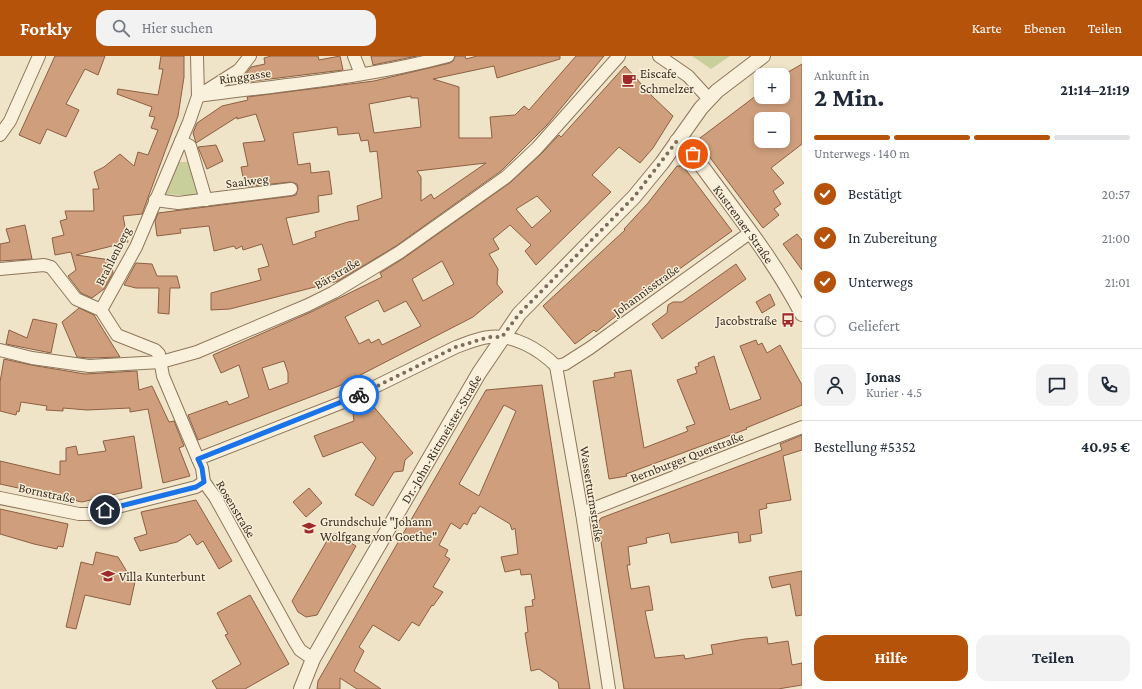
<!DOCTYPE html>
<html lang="de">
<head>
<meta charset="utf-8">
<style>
  :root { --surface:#fff; --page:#f2f2f3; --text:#1f2937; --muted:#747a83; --line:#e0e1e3; --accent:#b45309 }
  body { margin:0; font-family:"Crimson Pro",serif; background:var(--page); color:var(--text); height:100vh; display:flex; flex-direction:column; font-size:15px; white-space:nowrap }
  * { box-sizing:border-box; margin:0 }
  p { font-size:13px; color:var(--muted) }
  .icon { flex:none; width:22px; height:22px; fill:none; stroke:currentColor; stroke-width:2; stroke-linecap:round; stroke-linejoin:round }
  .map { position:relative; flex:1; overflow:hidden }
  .drawer { display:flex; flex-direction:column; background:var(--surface); width:340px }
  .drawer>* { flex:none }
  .controls { position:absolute; left:754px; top:12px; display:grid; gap:8px }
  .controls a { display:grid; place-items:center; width:36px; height:36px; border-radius:8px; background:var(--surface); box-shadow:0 2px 6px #0003; font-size:20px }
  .pin { position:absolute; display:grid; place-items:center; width:34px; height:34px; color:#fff; margin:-17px; border:2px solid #fff; border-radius:50%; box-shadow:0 1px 4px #0007 }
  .courier { position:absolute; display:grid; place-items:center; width:40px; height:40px; margin:-20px; border:3px solid #1a73e8; border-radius:50%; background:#fff; color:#222; box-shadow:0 1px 5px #0007 }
  .overview em { font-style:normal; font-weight:700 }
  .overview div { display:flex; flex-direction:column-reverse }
  .overview { display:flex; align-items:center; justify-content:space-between; height:68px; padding:0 12px }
  h1 { font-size:26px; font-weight:700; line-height:30px }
  .bar { display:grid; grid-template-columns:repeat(4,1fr); gap:6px 4px; align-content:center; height:48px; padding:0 12px }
  .bar i { height:5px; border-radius:3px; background:var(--line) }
  .bar .selected { background:var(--accent) }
  .bar p { grid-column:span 4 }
  .line { display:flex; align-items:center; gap:10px; padding:0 12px; border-top:1px solid var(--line) }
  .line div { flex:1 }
  .round { display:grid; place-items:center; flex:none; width:42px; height:42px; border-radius:12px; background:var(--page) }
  ol { padding:0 12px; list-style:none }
  li { display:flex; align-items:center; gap:12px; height:44px }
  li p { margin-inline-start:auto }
  li .icon { padding:4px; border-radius:50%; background:var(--accent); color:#fff; stroke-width:4 }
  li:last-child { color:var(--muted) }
  li i { width:22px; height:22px; border:2px solid var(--line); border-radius:50% }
  .action { display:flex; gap:8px; margin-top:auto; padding:8px 12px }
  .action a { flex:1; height:46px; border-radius:12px; background:var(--accent); color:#fff; font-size:16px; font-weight:700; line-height:46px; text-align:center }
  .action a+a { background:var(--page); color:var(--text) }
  header { display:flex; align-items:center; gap:24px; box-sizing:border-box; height:56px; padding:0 20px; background:var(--accent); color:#fff }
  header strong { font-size:19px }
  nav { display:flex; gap:22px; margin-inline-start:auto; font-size:14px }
  .search { width:280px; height:36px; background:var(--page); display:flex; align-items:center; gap:10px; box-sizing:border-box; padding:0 14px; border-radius:12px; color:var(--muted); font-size:15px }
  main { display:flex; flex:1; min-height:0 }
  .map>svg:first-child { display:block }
  .green { fill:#c9cf9b }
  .building { fill:#cf9f7d; stroke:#8d5f41; fill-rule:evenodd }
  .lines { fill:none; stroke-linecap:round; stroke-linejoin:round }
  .minor-casing { stroke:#8d765c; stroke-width:14 }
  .tertiary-casing { stroke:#8d765c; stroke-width:16 }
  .minor { stroke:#faf1dc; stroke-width:12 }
  .tertiary { stroke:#faf1dc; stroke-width:14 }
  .done { stroke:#7c6e5b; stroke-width:4; stroke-dasharray:0 7.2 }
  .route { stroke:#1a73e8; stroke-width:5 }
  .labels { text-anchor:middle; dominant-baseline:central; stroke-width:3; stroke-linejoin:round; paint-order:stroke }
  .poi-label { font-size:13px; fill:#3d2e20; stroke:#f7eed8; text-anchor:start }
  .street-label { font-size:13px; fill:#3d2e20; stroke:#f7eed8 }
</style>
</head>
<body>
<header>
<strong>Forkly</strong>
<div class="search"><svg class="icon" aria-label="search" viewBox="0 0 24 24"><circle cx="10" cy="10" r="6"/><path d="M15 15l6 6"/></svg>Hier suchen</div>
<nav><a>Karte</a><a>Ebenen</a><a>Teilen</a></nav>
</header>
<main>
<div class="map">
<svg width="802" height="633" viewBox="0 0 802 633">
  <rect width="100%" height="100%" fill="#f0e4c8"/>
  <g class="green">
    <polygon points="692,0 730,0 711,13"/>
    <polygon points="178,106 188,106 198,140 165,138"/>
  </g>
  <g class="building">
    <polygon points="55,0 105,0 98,19 85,13 66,48 79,54 66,81 47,73 40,88 19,79"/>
    <polygon points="161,0 184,0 184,21 178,60 142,158 123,160 128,186 76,199 111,204 113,217 104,233 92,242 81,237 68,220 76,214 71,196 55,199 52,182 64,179 60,165 67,163 65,155 94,155 93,133 99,133 94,116 104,111 120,98 134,110 138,96 148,99 158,74 151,72 155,61 149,60 152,51 117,38 118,33 158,39 163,13 159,13"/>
    <polygon points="271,0 318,0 319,4 340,0 343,14 246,26 245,19 251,11 265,8 264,2"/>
    <polygon points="371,0 417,0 373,9"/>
    <path d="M455 0H465L466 3 477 0H560V3L497 22 494 10 433 23 459 31V82H492L490 61 515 59 524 50 529 54 576 0H604L547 69 501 115 396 190 338 225 230 253 211 254V237L261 224 258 213 269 210 262 188 243 194 242 190 236 193 234 190 214 195 209 170 180 173 181 177 157 180 155 165 158 157 292 140 296 139 298 132 297 128 290 126 245 131 241 111 248 110 243 87 265 85 256 58 237 63V61L196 87 193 77 197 67 222 50 248 44 247 41 374 25 450 7 453 5ZM411 40V42H418L421 71 374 77 369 48ZM337 71 338 79 359 77 361 85 368 84 370 96 377 95 382 142 357 150 359 164 348 166 315 176 316 181 293 189 286 162 319 156 318 140 332 138 329 115 311 117 310 107 298 109 293 77ZM486 107 434 143 431 138 421 145V121L417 115Z"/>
    <path d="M802 8V88L771 112 784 127 773 135 781 148 774 153 779 159 763 172 699 87 700 82 761 36V41H783V19ZM761 63H783V85H761Z"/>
    <path d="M625 10 653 41 673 60 653 92 640 107 619 91 592 119 611 136 536 209 525 195 531 189 510 169 493 183 499 193 489 198 498 213 497 228 503 236 473 261 339 330 198 384 188 359 227 345 229 349 249 341 239 309 221 317 213 299 311 256 382 221 380 217 404 202 511 126 542 97 559 79 561 81ZM537 140 551 155 532 172 516 153ZM442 205 454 228 423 245 412 223ZM378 244 384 256 406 245 421 270 382 289 379 283 371 287 369 283 359 288 345 261ZM284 305 288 317V327L269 334 262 312Z"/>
    <polygon points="216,89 223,105 207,113 198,91"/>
    <polygon points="677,110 683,110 732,175 631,248 596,276 594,274 575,288 543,250 625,174 624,173 648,147"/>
    <polygon points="25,169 32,203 0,205 0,188 10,186 6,173"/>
    <polygon points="797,178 802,184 802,214 783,188"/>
    <polygon points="136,207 152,208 157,220 177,220 180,232 170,232 169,258 158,257 159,232 136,232 124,229"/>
    <polygon points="736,208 746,223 662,283 652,268 667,257 668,249 673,246 682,246"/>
    <polygon points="770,238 775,249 762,257 756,246"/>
    <polygon points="79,252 94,259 120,301 89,302 77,301 62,266"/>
    <polygon points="33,263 57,268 51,297 6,288 9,274 27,282"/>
    <polygon points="756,284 758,289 762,287 767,297 780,289 802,329 802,349 746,372 747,373 626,418 627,420 609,423 593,325 615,321 614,317 631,314 644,392 688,375 686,371 695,368 677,324 697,317 695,311 699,310 698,307 714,300 730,354 761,343 740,290"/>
    <polygon points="4,303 31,309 85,318 137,315 139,334 152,330 169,366 174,365 184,390 179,392 190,420 163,427 148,353 130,356 130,352 87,354 63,352 63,355 46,354 47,350 21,346 19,356 17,355 16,359 0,355 0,326"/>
    <path d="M542 329 590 633H559L558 626 539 613 531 615 525 577 528 576 525 551 533 550 532 544 535 543 531 518 521 519 520 513 505 516 501 501 518 498 515 472 512 474 510 468 480 450 475 458 473 457 467 469 464 467 460 473 451 467 439 489 448 494 445 500 450 503 433 531 443 536 433 550 432 549 419 570 412 566 399 585 373 569 359 591 364 595 354 615 381 633H357L340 622V633H317L318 625 486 334ZM504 349 516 355 479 440 459 428Z"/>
    <polygon points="373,350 413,397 405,404 403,415 394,416 373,450 355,439 376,402 362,386 323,401 314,380 354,365 353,358 365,357"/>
    <polygon points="802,379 802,394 783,400 791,444 766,448 767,452 759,454 762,477 750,479 751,485 739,487 738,476 671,487 669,477 646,482 647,487 628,491 630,509 627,509 631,533 649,530 653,554 645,555 655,602 684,599 685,603 713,598 711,589 745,583 767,581 768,588 788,585 792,609 802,607 802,629 778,633 624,633 598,467 601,462 782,394 780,388"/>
    <polygon points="134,380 142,432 82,446 0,428 0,405 60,419 60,405 66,405 66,392 76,390 78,399 106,395 103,385"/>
    <polygon points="309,432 322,447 306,461 293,446"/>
    <polygon points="196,444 232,505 219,513 203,485 197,489 190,478 177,486 140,495 134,482 147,478 141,456"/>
    <polygon points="0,453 68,468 63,491 58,490 57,493 34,488 0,478"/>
    <polygon points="331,478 336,478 356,490 317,559 306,561 298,556 292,545"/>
    <polygon points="96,496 118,501 129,519 136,521 130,549 85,539 76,573 66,571 81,506 93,509"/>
    <polygon points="802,515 802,559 796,560 790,528 772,532 769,521"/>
    <polygon points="250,539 289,608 245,633 217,633 212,625 241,608 225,579 228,578 217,557"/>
  </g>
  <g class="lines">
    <defs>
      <g id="minor">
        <polyline points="197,0 198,40 189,66 136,191 101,254 117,279 155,294 159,298 163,320 198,403 202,412 204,426 215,441 295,586 300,594 313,603"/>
        <path d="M250 0 239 14 198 40C281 29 367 22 448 0"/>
        <polyline points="354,0 361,18"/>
        <polyline points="659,0 688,20 709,43"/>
        <polyline points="0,79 10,65 39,0"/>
        <polyline points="181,85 190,90 206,144"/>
        <polyline points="155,144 178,147 291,133"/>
        <polyline points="0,213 44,209 51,211 76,243 101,254"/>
        <polyline points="0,294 32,302 89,310 161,306 197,296 308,249 334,236 400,196 506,121 537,92 619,0"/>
        <polyline points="556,310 565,308 590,292 751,176"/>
        <path d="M198 403 346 345 456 291C467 287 478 282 489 281 513 278 539 293 556 310L582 457 609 633"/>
        <polyline points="0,442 79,458 90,458 196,431 204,426"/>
        <polyline points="582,457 802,371"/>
      </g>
      <g id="tertiary">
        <path id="s1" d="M677 85 693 98C731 151 772 200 802 258"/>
        <path id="s2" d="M301 633 313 603 337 561 479 317 519 258 634 141 662 107 701 52 717 35 763 0"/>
      </g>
    </defs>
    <use href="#minor" class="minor-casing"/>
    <use href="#tertiary" class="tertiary-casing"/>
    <use href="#minor" class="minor"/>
    <use href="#tertiary" class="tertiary"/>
  </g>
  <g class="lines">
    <polyline class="done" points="359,339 456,291 489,281 502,281 519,258 634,141 677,85 693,98"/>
    <polyline class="route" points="105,454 196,431 204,426 202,412 198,403 359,339"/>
  </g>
  <defs>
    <symbol id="cafe-bare" viewBox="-9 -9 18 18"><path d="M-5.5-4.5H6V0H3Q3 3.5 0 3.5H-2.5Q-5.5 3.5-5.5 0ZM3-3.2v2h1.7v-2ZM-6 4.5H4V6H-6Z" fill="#9e2a2b" stroke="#f7eed8" stroke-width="2.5" paint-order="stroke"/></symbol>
    <symbol id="bus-bare" viewBox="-9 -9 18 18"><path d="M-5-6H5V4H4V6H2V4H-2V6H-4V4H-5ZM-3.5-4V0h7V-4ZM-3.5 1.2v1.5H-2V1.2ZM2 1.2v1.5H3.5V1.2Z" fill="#9e2a2b" stroke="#f7eed8" stroke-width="2.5" paint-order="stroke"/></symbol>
    <symbol id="school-bare" viewBox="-9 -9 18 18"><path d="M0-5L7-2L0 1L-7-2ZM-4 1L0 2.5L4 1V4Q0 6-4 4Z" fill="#9e2a2b" stroke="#f7eed8" stroke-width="2.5" paint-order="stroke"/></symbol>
  </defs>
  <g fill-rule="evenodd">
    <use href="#cafe-bare" x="619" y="14" width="20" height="20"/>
    <use href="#bus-bare" x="778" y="254" width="20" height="20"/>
    <use href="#school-bare" x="299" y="462" width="20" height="20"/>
    <use href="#school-bare" x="98" y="510" width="20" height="20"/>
  </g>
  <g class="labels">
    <g class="poi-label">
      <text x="640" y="17">Eiscafe<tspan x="640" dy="15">Schmelzer</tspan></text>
      <text x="777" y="264" text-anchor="end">Jacobstraße</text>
      <text x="320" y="465">Grundschule "Johann<tspan x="320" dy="15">Wolfgang von Goethe"</tspan></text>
      <text x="119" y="520">Villa Kunterbunt</text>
    </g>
    <g class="street-label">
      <text transform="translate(245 20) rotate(-8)">Ringgasse</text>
      <text transform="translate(247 125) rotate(-7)">Saalweg</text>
      <text stroke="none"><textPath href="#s1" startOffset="107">Kustrenaer Straße</textPath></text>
      <text transform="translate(113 200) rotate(-63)">Brahlenberg</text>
      <text transform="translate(337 217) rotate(-30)">Bärstraße</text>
      <text transform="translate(646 234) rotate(-36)">Johannisstraße</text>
      <text stroke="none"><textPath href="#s2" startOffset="287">Dr.-John-Rittmeister-Straße</textPath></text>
      <text transform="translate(687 401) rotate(-21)">Bernburger Querstraße</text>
      <text transform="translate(47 437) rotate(12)">Bornstraße</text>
      <text transform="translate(592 438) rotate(81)">Wasserturmstraße</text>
      <text transform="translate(236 453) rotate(59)">Rosenstraße</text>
    </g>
  </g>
</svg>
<div class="controls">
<a>+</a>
<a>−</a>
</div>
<div class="pin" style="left:693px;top:98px;background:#ea580c"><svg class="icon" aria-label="bag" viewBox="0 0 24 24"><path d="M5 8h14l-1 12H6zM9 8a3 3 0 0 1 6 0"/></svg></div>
<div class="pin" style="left:105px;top:454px;background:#1f2937"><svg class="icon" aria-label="home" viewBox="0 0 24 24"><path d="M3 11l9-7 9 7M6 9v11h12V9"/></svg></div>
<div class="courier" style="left:359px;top:339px"><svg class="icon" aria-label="bike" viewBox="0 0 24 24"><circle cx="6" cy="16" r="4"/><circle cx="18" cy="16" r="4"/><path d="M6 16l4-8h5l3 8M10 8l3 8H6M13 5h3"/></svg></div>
</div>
<section class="drawer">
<div class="overview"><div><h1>2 Min.</h1><p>Ankunft in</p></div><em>21:14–21:19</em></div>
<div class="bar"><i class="selected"></i><i class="selected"></i><i class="selected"></i><i></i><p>Unterwegs · 140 m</p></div>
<ol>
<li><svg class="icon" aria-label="check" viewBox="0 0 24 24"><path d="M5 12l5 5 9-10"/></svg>Bestätigt<p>20:57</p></li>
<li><svg class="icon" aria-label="check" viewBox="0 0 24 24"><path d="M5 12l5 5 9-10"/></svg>In Zubereitung<p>21:00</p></li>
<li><svg class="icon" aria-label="check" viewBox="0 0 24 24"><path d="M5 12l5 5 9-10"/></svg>Unterwegs<p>21:01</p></li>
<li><i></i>Geliefert</li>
</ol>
<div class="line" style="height:72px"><a class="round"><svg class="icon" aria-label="person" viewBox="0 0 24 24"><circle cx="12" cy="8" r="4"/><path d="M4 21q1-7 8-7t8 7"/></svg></a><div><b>Jonas</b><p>Kurier · 4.5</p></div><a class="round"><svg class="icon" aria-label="chat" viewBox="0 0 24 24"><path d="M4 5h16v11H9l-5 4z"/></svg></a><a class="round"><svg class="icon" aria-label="phone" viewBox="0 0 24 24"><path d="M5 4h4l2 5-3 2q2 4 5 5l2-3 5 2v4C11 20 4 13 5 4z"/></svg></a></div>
<div class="line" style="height:52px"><div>Bestellung #5352</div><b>40.95 €</b></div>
<div class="action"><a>Hilfe</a><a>Teilen</a></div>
</section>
</main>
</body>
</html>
